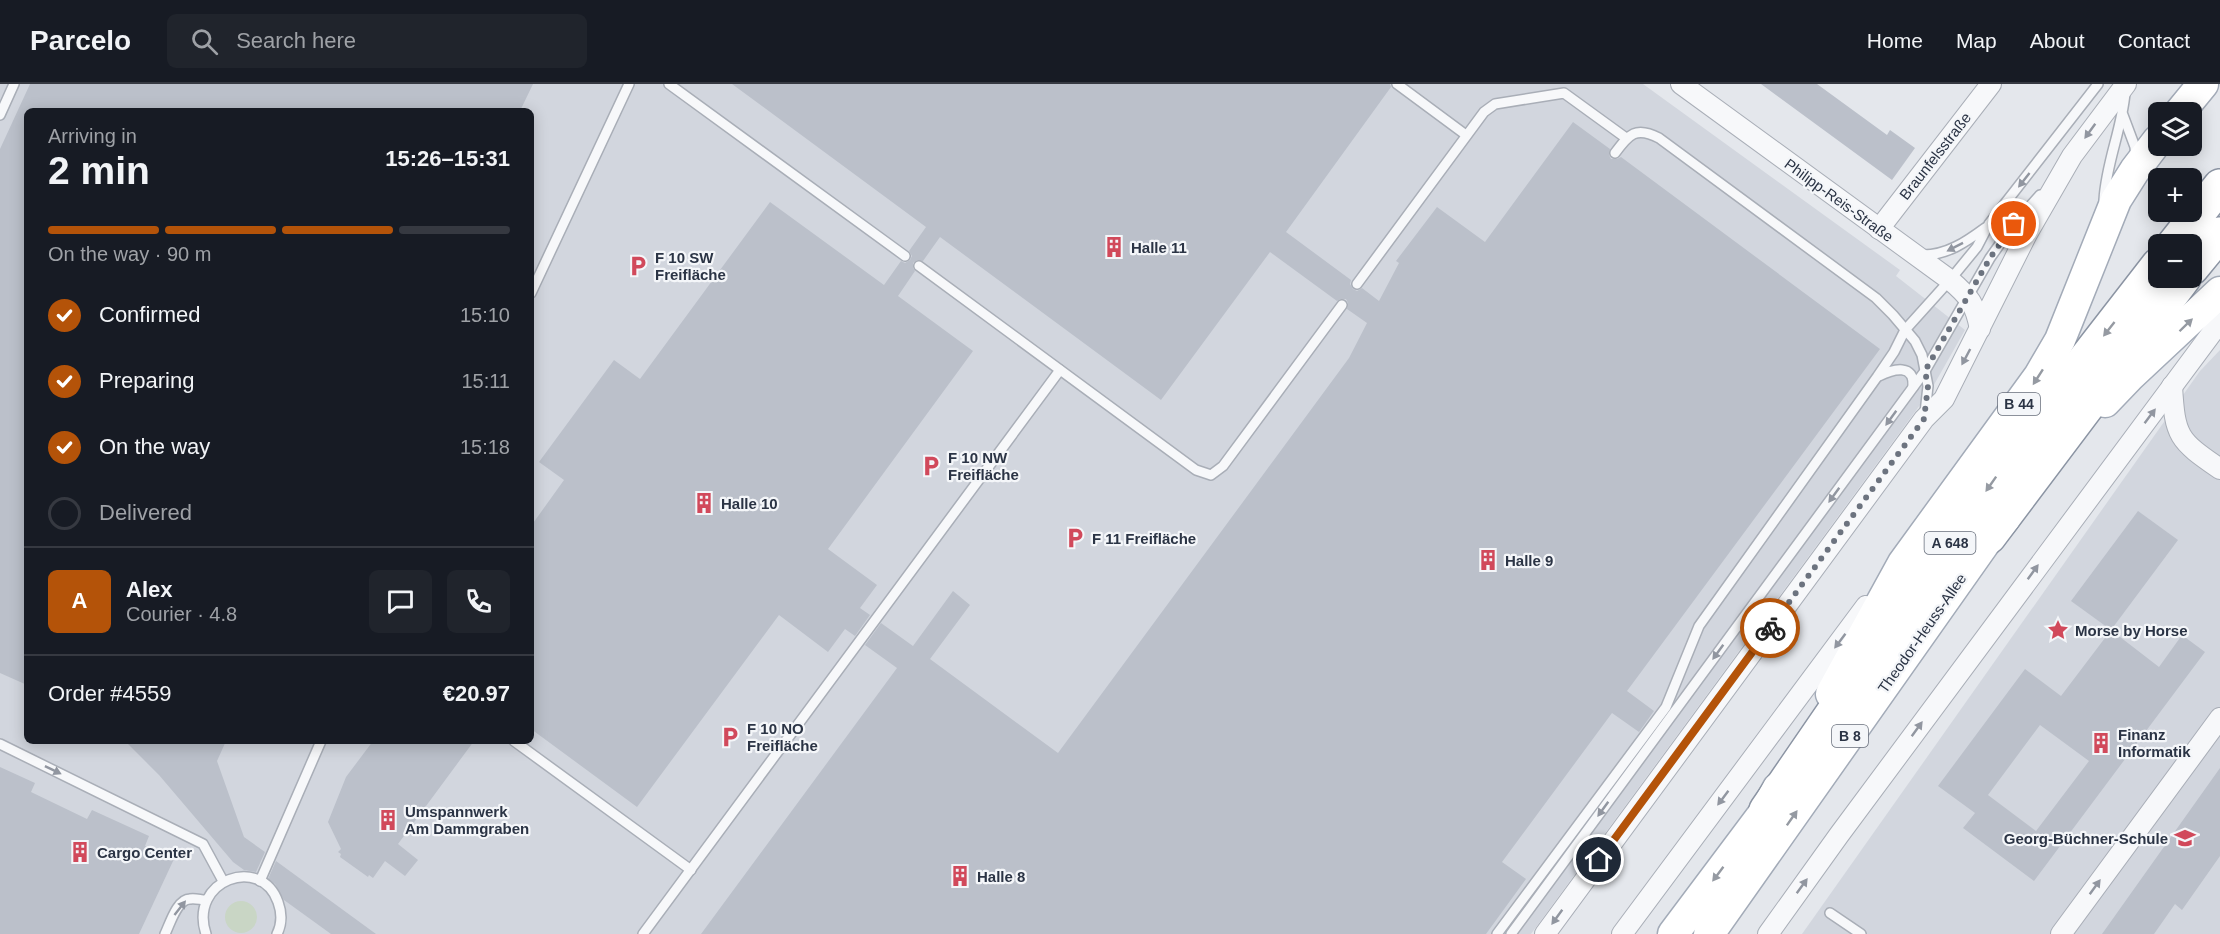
<!DOCTYPE html>
<html lang="en">
<head>
<meta charset="utf-8">
<style>
  :root { --surface:#171b24; --page:#20242c; --text:#f1f3f6; --muted:#9ea1a6; --line:#363941; --accent:#b45309 }
  body { margin:0; font-family:Arial,sans-serif; background:var(--page); color:var(--text); height:100vh; display:flex; flex-direction:column; font-size:22px; white-space:nowrap }
  * { box-sizing:border-box; margin:0 }
  p { font-size:20px; color:var(--muted) }
  .icon { flex:none; width:33px; height:33px; fill:none; stroke:currentColor; stroke-width:2; stroke-linecap:round; stroke-linejoin:round }
  .map { position:relative; flex:1; overflow:hidden }
  .details { position:absolute; left:24px; top:24px; width:510px; height:636px; display:flex; flex-direction:column; background:var(--surface); border-radius:9px; box-shadow:0 3px 15px #0003 }
  .details>* { flex:none }
  .fabs { position:absolute; left:2148px; top:18px; display:grid; gap:12px }
  .fabs a { display:grid; place-items:center; width:54px; height:54px; border-radius:9px; background:var(--surface); box-shadow:0 3px 15px #0003; font-size:30px }
  .pin { position:absolute; display:grid; place-items:center; width:51px; height:51px; color:#fff; margin:-26px; border:3px solid #fff; border-radius:50%; box-shadow:0 2px 6px #0007 }
  .courier { position:absolute; display:grid; place-items:center; width:60px; height:60px; margin:-30px; border:4px solid #b45309; border-radius:50%; background:#fff; color:#222; box-shadow:0 2px 8px #0007 }
  .summary em { font-style:normal; font-weight:700 }
  .summary div { display:flex; flex-direction:column-reverse }
  .summary { display:flex; align-items:center; justify-content:space-between; height:102px; padding:0 24px }
  h1 { font-size:39px; font-weight:700; line-height:45px }
  .bar { display:grid; grid-template-columns:repeat(4,1fr); gap:9px 6px; align-content:center; height:72px; padding:0 24px }
  .bar i { height:8px; border-radius:4px; background:var(--line) }
  .bar .active { background:var(--accent) }
  .bar p { grid-column:span 4 }
  .line { display:flex; align-items:center; gap:15px; padding:0 24px; border-top:2px solid var(--line) }
  .line div { flex:1 }
  .round { display:grid; place-items:center; flex:none; width:63px; height:63px; border-radius:9px; background:var(--page) }
  ol { padding:0 24px; list-style:none }
  li { display:flex; align-items:center; gap:18px; height:66px }
  li p { margin-inline-start:auto }
  li .icon { padding:6px; border-radius:50%; background:var(--accent); color:#fff; stroke-width:4 }
  li:last-child { color:var(--muted) }
  li i { width:33px; height:33px; border:3px solid var(--line); border-radius:50% }
  header { display:flex; align-items:center; gap:36px; box-sizing:border-box; height:84px; padding:0 30px; background:var(--surface); border-bottom:2px solid var(--line) }
  header strong { font-size:28px }
  nav { display:flex; gap:33px; margin-inline-start:auto; font-size:21px }
  .search { width:420px; height:54px; background:var(--page); display:flex; align-items:center; gap:15px; box-sizing:border-box; padding:0 21px; border-radius:9px; color:var(--muted); font-size:22px }
  .map>svg:first-child { display:block }
  .built { fill:#d2d6de; fill-rule:evenodd }
  .green { fill:#c9d6c5 }
  .building { fill:#bbc0ca; fill-rule:evenodd }
  .lines { fill:none; stroke-linecap:round; stroke-linejoin:round }
  .lane-casing { stroke:#a9aeb7; stroke-width:12 }
  .street-casing { stroke:#a9aeb7; stroke-width:22 }
  .primary-casing { stroke:#a3abb8; stroke-width:33 }
  .highway-casing { stroke:#8b94a3; stroke-width:36 }
  .lane { stroke:#f7f8fa; stroke-width:9 }
  .street { stroke:#f7f8fa; stroke-width:20 }
  .primary { stroke:#fff; stroke-width:30 }
  .highway { stroke:#fff; stroke-width:33 }
  .oneway { fill:#9196a0 }
  .oneway2 { fill:#959aa2 }
  .done { stroke:#6c737f; stroke-width:6; stroke-dasharray:0 10.8 }
  .route { stroke:#b45309; stroke-width:8 }
  .labels { text-anchor:middle; dominant-baseline:central; stroke-width:4.5; stroke-linejoin:round; paint-order:stroke }
  .shield { fill:#f4f6f9; stroke:#676e7b; stroke-width:1.5 }
  .shield-label { font-size:14px; font-weight:bold; fill:#2b3445 }
  .street-label { font-size:15px; fill:#2b3445; stroke:#f4f6f9 }
  .poi-label { font-size:15px; font-weight:bold; fill:#2b3445; stroke:#f4f6f9; text-anchor:start }
</style>
</head>
<body>
<header>
<strong>Parcelo</strong>
<div class="search"><svg class="icon" aria-label="search" viewBox="0 0 24 24"><circle cx="10" cy="10" r="6"/><path d="M15 15l6 6"/></svg>Search here</div>
<nav><a>Home</a><a>Map</a><a>About</a><a>Contact</a></nav>
</header>
<div class="map">
<svg width="2220" height="850" viewBox="0 0 2220 850">
  <rect width="100%" height="100%" fill="#e4e7ec"/>
  <g class="built">
    <path d="M0 0H1643L1900 186 1896 192 1965 246 1931 306 1531 850H0ZM27 27H531V657H27Z"/>
    <polygon points="2220,266 2220,850 1802,850 2200,287"/>
  </g>
  <circle class="green" cx="241" cy="833" r="16"/>
  <g class="building">
    <polygon points="30,0 533,0 520,27 27,27 27,601 0,589 0,65"/>
    <polygon points="732,0 1390,0 1391,3 1286,148 1351,196 1350,200 1353,205 1357,207 1362,204 1379,217 1399,179 1396,177 1437,123 1485,158 1573,38 1610,65 1609,71 1611,75 1617,75 1621,73 1880,265 1627,607 1654,627 1639,648 1612,629 1502,778 1526,795 1486,850 701,850 897,584 865,561 881,539 913,562 953,507 970,521 930,575 1058,669 1349,274 1367,239 1347,225 1348,219 1346,215 1340,215 1337,217 1270,168 1161,316 940,153 923,177 917,176 913,179 913,184 915,187 898,212 973,267 828,465 877,501 860,524 870,531 855,552 845,545 828,568 779,531 637,723 531,645 531,442 564,396 539,378 614,276 640,295 770,118 884,201 901,177 905,179 910,176 912,172 909,167 926,143"/>
    <polygon points="1761,0 1817,0 1887,51 1890,46 1915,64 1892,96"/>
    <polygon points="2138,427 2178,456 2111,546 2071,517"/>
    <path d="M2111 546 2159 583 2182 551 2205 568 2034 797 1963 744 1975 729 1938 702 2025 585 2061 612ZM2040 641 2089 677 2036 747 1988 711Z"/>
    <polygon points="125,657 226,657 217,677 244,753 265,768 256,788 244,786 233,778 159,691"/>
    <polygon points="373,657 474,657 398,760 418,776 405,792 385,777 373,794 369,791 368,793 340,773 341,770 338,768 341,765 328,738 346,693"/>
    <polygon points="0,683 35,699 31,708 87,735 92,726 149,752 145,762 174,775 139,850 0,850"/>
    <polygon points="2220,684 2220,772 2182,826 2175,820 2154,850 2102,850"/>
    <polygon points="276,777 376,850 331,850 284,816 275,800 268,795"/>
  </g>
  <g class="lines">
    <defs>
      <g id="lane">
        <polyline points="669,0 905,172"/>
        <polyline points="1397,0 1466,51"/>
        <polyline points="0,31 14,0"/>
        <polyline points="2123,31 2135,63 2136,75"/>
        <path d="M1615 69C1629 50 1636 42 1659 54L1876 214 1893 231 1915 257 1922 271 1928 302 1925 329"/>
        <path d="M2104 116C2106 79 2122 45 2125 9"/>
        <path d="M1923 171C1947 171 1966 158 1985 144"/>
        <polyline points="919,182 1196,386 1211,391 1223,382 1342,221"/>
        <polyline points="1357,200 1484,28 1495,20 1564,9 1626,54"/>
        <polyline points="531,209 629,0"/>
        <path d="M1879 292C1893 285 1915 279 1913 303"/>
        <polyline points="514,657 691,786"/>
        <polyline points="0,660 203,760 223,797"/>
        <polyline points="260,797 321,657"/>
        <polyline points="1830,829 1861,850"/>
        <path d="M165 850C170 840 177 815 190 815 195 814 201 816 205 816"/>
        <path d="M206 850C188 796 261 770 278 818 282 829 282 840 277 850"/>
        <polyline points="643,850 1060,286"/>
        <polyline points="1497,850 1666,623 1699,542 1877,293 1894,268 1905,246 1950,196 1977,163 1989,140 2098,0"/>
        <polyline points="1511,850 1925,287 1990,174 2014,140 2040,111"/>
      </g>
      <g id="street">
        <path d="M1681 0 1950 196C1970 213 1975 220 1980 245"/>
        <polyline points="1879,145 1991,0"/>
        <path d="M2172 302C2175 353 2178 356 2220 385"/>
        <polyline points="1545,850 1924,335 1944,315 2027,150 2072,72 2126,0"/>
        <polyline points="1622,850 1866,522"/>
        <polyline points="1768,850 1839,751 2220,238"/>
        <polyline points="2061,850 2220,634"/>
      </g>
      <g id="primary">
        <polyline points="2180,28 2203,0"/>
        <polyline points="2105,318 2129,293 2220,208"/>
        <polyline points="1831,610 1903,479 2039,292 2060,256 2116,116 2135,86 2158,56"/>
        <polyline points="1673,850 1766,726 1778,704"/>
        <polyline points="1709,850 1989,453 2005,434"/>
      </g>
      <g id="highway">
        <polyline points="2174,160 2220,102"/>
        <polyline points="2192,184 2220,150"/>
        <polyline points="1989,453 2184,194"/>
        <polyline points="1766,726 1921,500 2023,355 2158,181"/>
      </g>
    </defs>
    <use href="#lane" class="lane-casing"/>
    <use href="#street" class="street-casing"/>
    <use href="#primary" class="primary-casing"/>
    <use href="#highway" class="highway-casing"/>
    <use href="#lane" class="lane"/>
    <use href="#street" class="street"/>
    <use href="#primary" class="primary"/>
    <use href="#highway" class="highway"/>
  </g>
  <defs><path id="oneway-solid" d="M-6-.8H1V-3.2L6.5 0L1 3.2V.8H-6Z" transform="scale(1.5)"/></defs>
  <g class="oneway">
    <use href="#oneway-solid" transform="translate(2090 47) rotate(126)"/>
    <use href="#oneway-solid" transform="translate(2024 96) rotate(128)"/>
    <use href="#oneway-solid" transform="translate(1955 163) rotate(153)"/>
    <use href="#oneway-solid" transform="translate(1966 273) rotate(118)"/>
    <use href="#oneway-solid" transform="translate(2150 332) rotate(-53)"/>
    <use href="#oneway-solid" transform="translate(1891 334) rotate(126)"/>
    <use href="#oneway-solid" transform="translate(1834 411) rotate(126)"/>
    <use href="#oneway-solid" transform="translate(2033 488) rotate(-54)"/>
    <use href="#oneway-solid" transform="translate(1840 557) rotate(127)"/>
    <use href="#oneway-solid" transform="translate(1718 568) rotate(126)"/>
    <use href="#oneway-solid" transform="translate(1917 645) rotate(-54)"/>
    <use href="#oneway-solid" transform="translate(53 686) rotate(26)"/>
    <use href="#oneway-solid" transform="translate(1723 714) rotate(127)"/>
    <use href="#oneway-solid" transform="translate(1603 725) rotate(126)"/>
    <use href="#oneway-solid" transform="translate(1802 802) rotate(-54)"/>
    <use href="#oneway-solid" transform="translate(2095 803) rotate(-54)"/>
    <use href="#oneway-solid" transform="translate(180 824) rotate(-52)"/>
    <use href="#oneway-solid" transform="translate(1557 833) rotate(126)"/>
  </g>
  <g class="oneway2">
    <use href="#oneway-solid" transform="translate(2186 241) rotate(-44)"/>
    <use href="#oneway-solid" transform="translate(2109 245) rotate(128)"/>
    <use href="#oneway-solid" transform="translate(2038 293) rotate(123)"/>
    <use href="#oneway-solid" transform="translate(1991 400) rotate(125)"/>
    <use href="#oneway-solid" transform="translate(1792 734) rotate(-55)"/>
    <use href="#oneway-solid" transform="translate(1718 790) rotate(127)"/>
  </g>
  <g class="lines">
    <polyline class="done" points="1770,544 1924,335 1928,302 1925,287 1990,174 2014,140"/>
    <polyline class="route" points="1599,776 1770,544"/>
  </g>
  <defs>
    <symbol id="building-bare" viewBox="-9 -9 18 18"><path d="M-4-6H4V6H1V3H-1V6H-4ZM-2.5-4.3h1.7v1.8h-1.7ZM.8-4.3h1.7v1.8H.8ZM-2.5-1h1.7V.8h-1.7ZM.8-1h1.7V.8H.8Z" fill="#d1495b" stroke="#f4f6f9" stroke-width="2.5" paint-order="stroke"/></symbol>
    <symbol id="parking-bare" viewBox="-9 -9 18 18"><path d="M-3.5-5.5H1a3.5 3.5 0 0 1 0 7H-1V5.5H-3.5ZM-1-3.4V-.6H.8a1.4 1.4 0 0 0 0-2.8Z" fill="#d1495b" stroke="#f4f6f9" stroke-width="2.5" paint-order="stroke"/></symbol>
    <symbol id="sight-bare" viewBox="-9 -9 18 18"><path d="M0-6L1.8-2.2L6-1.7L2.9 1.2L3.7 5.4L0 3.3L-3.7 5.4L-2.9 1.2L-6-1.7L-1.8-2.2Z" fill="#d1495b" stroke="#f4f6f9" stroke-width="2.5" paint-order="stroke"/></symbol>
    <symbol id="school-bare" viewBox="-9 -9 18 18"><path d="M0-5L7-2L0 1L-7-2ZM-4 1L0 2.5L4 1V4Q0 6-4 4Z" fill="#d1495b" stroke="#f4f6f9" stroke-width="2.5" paint-order="stroke"/></symbol>
  </defs>
  <g fill-rule="evenodd">
    <use href="#building-bare" x="1099" y="148" width="30" height="30"/>
    <use href="#parking-bare" x="623" y="167" width="30" height="30"/>
    <use href="#parking-bare" x="916" y="367" width="30" height="30"/>
    <use href="#building-bare" x="689" y="404" width="30" height="30"/>
    <use href="#parking-bare" x="1060" y="439" width="30" height="30"/>
    <use href="#building-bare" x="1473" y="461" width="30" height="30"/>
    <use href="#sight-bare" x="2043" y="531" width="30" height="30"/>
    <use href="#parking-bare" x="715" y="638" width="30" height="30"/>
    <use href="#building-bare" x="2086" y="644" width="30" height="30"/>
    <use href="#building-bare" x="373" y="721" width="30" height="30"/>
    <use href="#school-bare" x="2170" y="739" width="30" height="30"/>
    <use href="#building-bare" x="65" y="753" width="30" height="30"/>
    <use href="#building-bare" x="945" y="777" width="30" height="30"/>
  </g>
  <g class="labels">
    <g class="shield">
      <rect x="1998" y="309" width="42" height="22" rx="4.5"/>
      <rect x="1924.5" y="448" width="51" height="22" rx="4.5"/>
      <rect x="1832" y="641" width="36" height="22" rx="4.5"/>
    </g>
    <g class="shield-label">
      <text x="2019" y="320">B 44</text>
      <text x="1950" y="459">A 648</text>
      <text x="1850" y="652">B 8</text>
    </g>
    <g class="street-label">
      <text transform="translate(1935 72) rotate(-52)">Braunfelsstraße</text>
      <text transform="translate(1839 116) rotate(36)">Philipp-Reis-Straße</text>
      <text transform="translate(1922 549) rotate(-55)">Theodor-Heuss-Allee</text>
    </g>
    <g class="poi-label">
      <text x="1131" y="163">Halle 11</text>
      <text x="655" y="173">F 10 SW<tspan x="655" dy="17">Freifläche</tspan></text>
      <text x="948" y="373">F 10 NW<tspan x="948" dy="17">Freifläche</tspan></text>
      <text x="721" y="419">Halle 10</text>
      <text x="1092" y="454">F 11 Freifläche</text>
      <text x="1505" y="476">Halle 9</text>
      <text x="2075" y="546">Morse by Horse</text>
      <text x="747" y="644">F 10 NO<tspan x="747" dy="17">Freifläche</tspan></text>
      <text x="2118" y="650">Finanz<tspan x="2118" dy="17">Informatik</tspan></text>
      <text x="405" y="727">Umspannwerk<tspan x="405" dy="17">Am Dammgraben</tspan></text>
      <text x="2168" y="754" text-anchor="end">Georg-Büchner-Schule</text>
      <text x="97" y="768">Cargo Center</text>
      <text x="977" y="792">Halle 8</text>
    </g>
  </g>
</svg>
<div class="fabs">
<a><svg class="icon" aria-label="layers" viewBox="0 0 24 24"><path d="M12 4l9 5-9 5-9-5zM3 14l9 5 9-5"/></svg></a>
<a>+</a>
<a>−</a>
</div>
<div class="pin" style="left:2014px;top:140px;background:#ea580c"><svg class="icon" aria-label="bag" viewBox="0 0 24 24"><path d="M5 8h14l-1 12H6zM9 8a3 3 0 0 1 6 0"/></svg></div>
<div class="pin" style="left:1599px;top:776px;background:#1f2937"><svg class="icon" aria-label="home" viewBox="0 0 24 24"><path d="M3 11l9-7 9 7M6 9v11h12V9"/></svg></div>
<div class="courier" style="left:1770px;top:544px"><svg class="icon" aria-label="bike" viewBox="0 0 24 24"><circle cx="6" cy="16" r="4"/><circle cx="18" cy="16" r="4"/><path d="M6 16l4-8h5l3 8M10 8l3 8H6M13 5h3"/></svg></div>
<section class="details">
<div class="summary"><div><h1>2 min</h1><p>Arriving in</p></div><em>15:26–15:31</em></div>
<div class="bar"><i class="active"></i><i class="active"></i><i class="active"></i><i></i><p>On the way · 90 m</p></div>
<ol>
<li><svg class="icon" aria-label="check" viewBox="0 0 24 24"><path d="M5 12l5 5 9-10"/></svg>Confirmed<p>15:10</p></li>
<li><svg class="icon" aria-label="check" viewBox="0 0 24 24"><path d="M5 12l5 5 9-10"/></svg>Preparing<p>15:11</p></li>
<li><svg class="icon" aria-label="check" viewBox="0 0 24 24"><path d="M5 12l5 5 9-10"/></svg>On the way<p>15:18</p></li>
<li><i></i>Delivered</li>
</ol>
<div class="line" style="height:108px"><b class="round" style="background:var(--accent);color:#fff">A</b><div><b>Alex</b><p>Courier · 4.8</p></div><a class="round"><svg class="icon" aria-label="chat" viewBox="0 0 24 24"><path d="M4 5h16v11H9l-5 4z"/></svg></a><a class="round"><svg class="icon" aria-label="phone" viewBox="0 0 24 24"><path d="M5 4h4l2 5-3 2q2 4 5 5l2-3 5 2v4C11 20 4 13 5 4z"/></svg></a></div>
<div class="line" style="height:78px"><div>Order #4559</div><b>€20.97</b></div>
</section>
</div>
</body>
</html>
